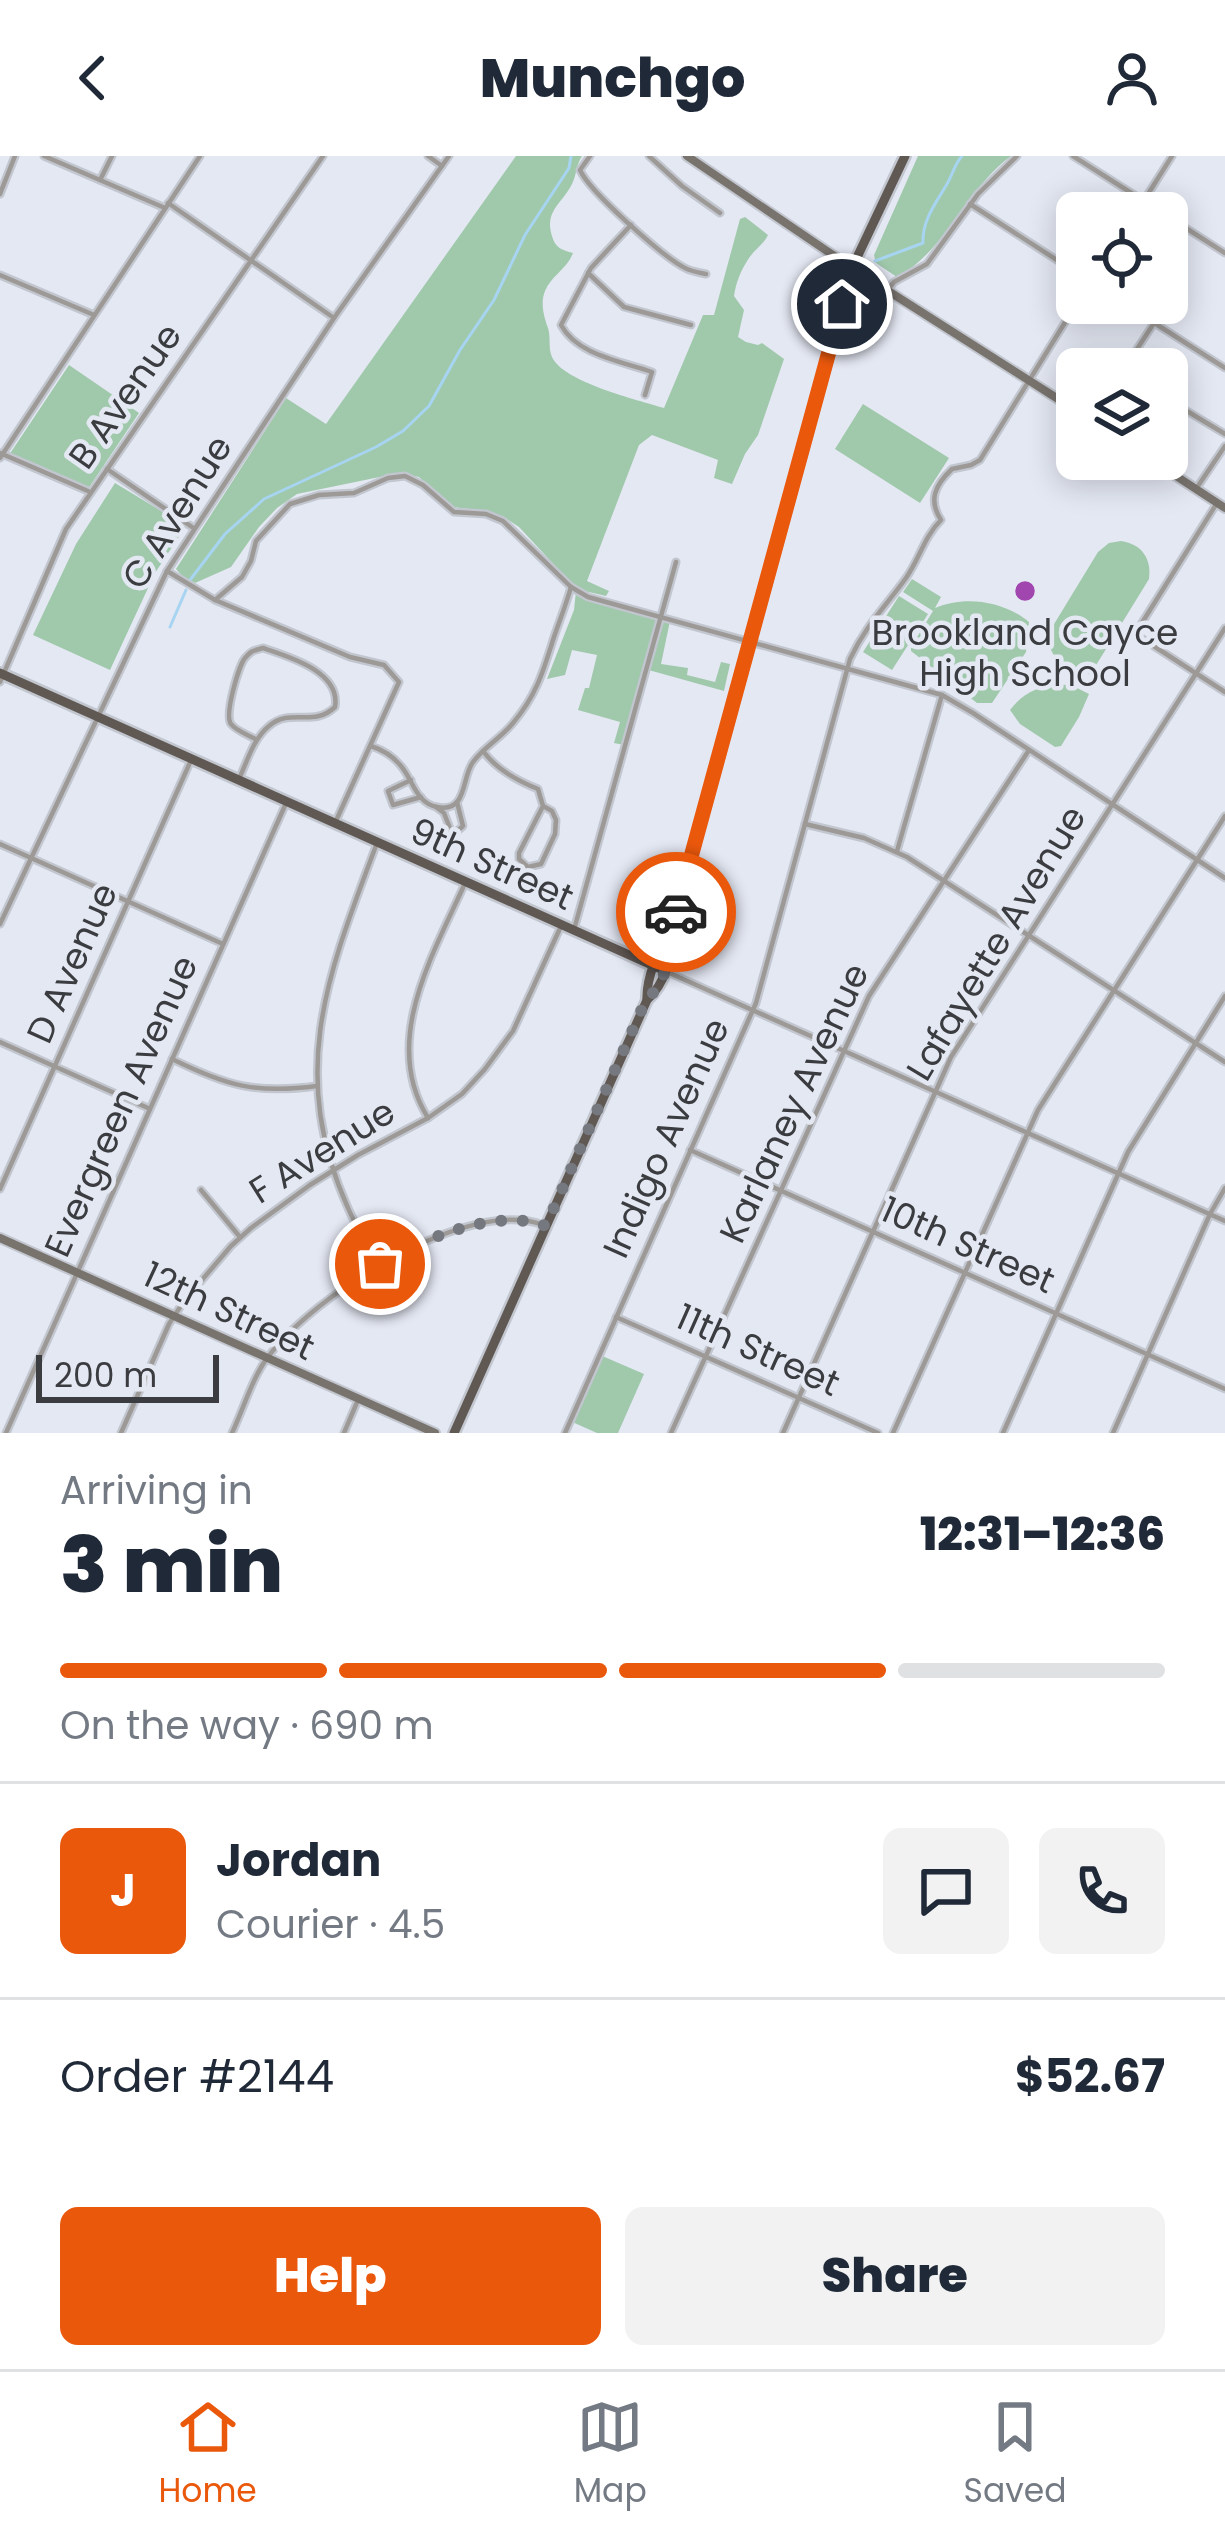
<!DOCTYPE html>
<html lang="en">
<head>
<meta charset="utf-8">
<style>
  :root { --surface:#fff; --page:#f2f2f3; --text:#1f2937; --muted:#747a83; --line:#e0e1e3; --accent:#ea580c }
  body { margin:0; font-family:Poppins,sans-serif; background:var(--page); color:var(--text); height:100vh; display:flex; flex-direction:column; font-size:45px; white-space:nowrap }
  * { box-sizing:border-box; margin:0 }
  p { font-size:39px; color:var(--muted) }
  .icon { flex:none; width:66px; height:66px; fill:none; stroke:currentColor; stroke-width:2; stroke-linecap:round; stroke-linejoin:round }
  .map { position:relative; height:1277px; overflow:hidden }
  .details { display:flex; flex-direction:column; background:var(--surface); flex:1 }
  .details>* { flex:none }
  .tools { position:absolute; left:1056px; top:36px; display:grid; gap:24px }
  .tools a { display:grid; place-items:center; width:132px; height:132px; border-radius:18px; background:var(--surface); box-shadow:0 6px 30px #0003; font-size:60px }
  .scale { position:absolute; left:36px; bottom:30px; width:183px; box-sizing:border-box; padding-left:12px; border:6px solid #3a3c40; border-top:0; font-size:33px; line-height:42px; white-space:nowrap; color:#3a3c40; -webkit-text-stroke:9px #e4e8f3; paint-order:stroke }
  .pin { position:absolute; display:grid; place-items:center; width:102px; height:102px; color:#fff; margin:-51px; border:6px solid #fff; border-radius:50%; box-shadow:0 3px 12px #0007 }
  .courier { position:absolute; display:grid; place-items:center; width:120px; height:120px; margin:-60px; border:9px solid #ea580c; border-radius:50%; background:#fff; color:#222; box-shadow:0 3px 15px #0007 }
  .overview em { font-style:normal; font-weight:800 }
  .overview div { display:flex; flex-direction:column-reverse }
  .overview { display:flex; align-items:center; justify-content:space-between; height:204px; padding:0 60px }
  h1 { font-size:78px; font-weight:800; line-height:90px }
  .bar { display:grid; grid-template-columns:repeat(4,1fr); gap:18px 12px; align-content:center; height:144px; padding:0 60px }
  .bar i { height:15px; border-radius:9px; background:var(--line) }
  .bar .current { background:var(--accent) }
  .bar p { grid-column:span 4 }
  .line { display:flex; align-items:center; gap:30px; padding:0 60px; border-top:3px solid var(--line) }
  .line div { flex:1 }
  .round { display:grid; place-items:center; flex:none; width:126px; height:126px; border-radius:18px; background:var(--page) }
  .cta { display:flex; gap:24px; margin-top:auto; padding:24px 60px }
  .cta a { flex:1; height:138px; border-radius:18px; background:var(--accent); color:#fff; font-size:48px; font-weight:800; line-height:138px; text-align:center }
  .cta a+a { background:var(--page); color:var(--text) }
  header { display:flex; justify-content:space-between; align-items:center; height:156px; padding:0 60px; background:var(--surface); font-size:54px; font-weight:800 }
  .tab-bar { display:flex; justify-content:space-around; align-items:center; height:168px; border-top:3px solid var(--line); background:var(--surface); font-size:33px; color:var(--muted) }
  .tab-bar a { display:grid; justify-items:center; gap:6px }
  .tab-bar .current { color:var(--accent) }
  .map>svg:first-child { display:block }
  .green { fill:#a0c9ac }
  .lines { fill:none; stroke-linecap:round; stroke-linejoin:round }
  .stream { stroke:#a7d4f0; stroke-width:3 }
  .street-casing { stroke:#c2c6cf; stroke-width:9 }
  .secondary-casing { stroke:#c2c6cf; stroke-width:12 }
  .primary-casing { stroke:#c2c6cf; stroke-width:14 }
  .street { stroke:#9d9996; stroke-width:4.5 }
  .secondary { stroke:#79736e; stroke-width:8 }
  .primary { stroke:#605853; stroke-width:9 }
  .done { stroke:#76787f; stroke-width:12; stroke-dasharray:0 21.6 }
  .route { stroke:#ea580c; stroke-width:15 }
  .poi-dot { fill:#a145af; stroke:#e4e8f3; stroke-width:4.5 }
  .labels { text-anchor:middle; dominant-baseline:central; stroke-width:9; stroke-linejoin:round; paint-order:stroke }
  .street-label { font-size:36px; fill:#3a3c40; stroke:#e4e8f3 }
  .poi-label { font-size:36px; fill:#3a3c40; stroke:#e4e8f3 }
</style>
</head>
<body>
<header><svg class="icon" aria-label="back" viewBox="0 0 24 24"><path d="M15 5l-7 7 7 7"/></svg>Munchgo<svg class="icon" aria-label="person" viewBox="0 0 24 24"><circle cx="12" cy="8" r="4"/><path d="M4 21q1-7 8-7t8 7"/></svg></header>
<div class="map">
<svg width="1225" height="1277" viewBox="0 0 1225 1277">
  <rect width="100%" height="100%" fill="#e4e8f3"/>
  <g class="green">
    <path d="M516 0H582C576 9 577 18 572 28 562 48 544 55 552 80 555 92 562 94 573 97 567 113 551 120 545 135 540 147 544 161 548 172 551 181 548 192 552 201 563 226 638 244 664 252L703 159H714L740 63 745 61 768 79C763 89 755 93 749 102 741 114 736 126 734 140L744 154 738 181 746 186 758 189 762 187 784 203 758 279 745 298 732 328 714 322 718 304 652 279 639 289 587 425 609 435 606 440 580 434 572 428 519 371 504 361 487 355 452 351 419 321 399 317 297 338 277 352 259 371 231 411 195 427 183 421 176 413 286 242 326 268Z"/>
    <path d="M918 0H1011C966 33 946 95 897 121L876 107 874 99Z"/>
    <polygon points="69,209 139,257 88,333 9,299"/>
    <polygon points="863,248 949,302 920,347 835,293"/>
    <polygon points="115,327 186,370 155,417 110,514 33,479 76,388"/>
    <path d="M1121 385C1142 388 1152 403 1149 423L1090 519 1086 516 1088 510C1065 515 1048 502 1048 478L1098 396 1109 387Z"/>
    <path d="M912 423 941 441 935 452C965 439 1004 445 1029 466L1026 496 992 547H977L911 495V491L933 455 903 436Z"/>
    <polygon points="576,435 588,441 670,465 661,508 688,512 687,519 715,526 721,506 730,508 724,535 645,513 624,589 614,587 620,566 578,554 585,532 589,532 597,499 572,494 565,519 547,523 574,454"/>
    <polygon points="899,440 928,458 892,514 863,496"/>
    <path d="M1060 528 1073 530 1089 538 1079 561 1061 590 1055 591 1020 568 1010 554C1023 537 1038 530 1060 528Z"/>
    <polygon points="600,1199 644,1218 618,1277 597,1277 570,1265"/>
  </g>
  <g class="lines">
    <g class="stream">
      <path d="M875 105 923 87C922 64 936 47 947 28 953 18 954 9 962 0"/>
      <polyline points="190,424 225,378 264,343 376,291 403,275 429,250 460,194 494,144 525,79 569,12 571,0"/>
      <polyline points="170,471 186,434"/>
    </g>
    <defs>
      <g id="street">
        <polyline points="44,0 165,52"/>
        <polyline points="428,0 442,10"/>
        <path d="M590 0 580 14C589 35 665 103 687 113 691 115 701 117 706 118"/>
        <polyline points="649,0 682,30 720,57"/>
        <polyline points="1073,0 1163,57"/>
        <polyline points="100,24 112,0"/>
        <polyline points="0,38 15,0"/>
        <polyline points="168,47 334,162"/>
        <polyline points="970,48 1077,117"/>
        <polyline points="1136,57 1172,0"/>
        <polyline points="1167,60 1225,97"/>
        <path d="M631 69 591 112 561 169C577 199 621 205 652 216L645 239"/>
        <polyline points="588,117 624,151 691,169"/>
        <polyline points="0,119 94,159"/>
        <polyline points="889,132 894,126 927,108 978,38 1017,0"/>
        <polyline points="1123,147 1225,212"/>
        <polyline points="1124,213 1154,167"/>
        <polyline points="1167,243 1225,278"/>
        <polyline points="0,297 88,335"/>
        <polyline points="0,302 200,0"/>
        <polyline points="107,313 192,371"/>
        <polyline points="1198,330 1225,290"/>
        <polyline points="1217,347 1135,478 1225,536"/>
        <polyline points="167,415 215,444 242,421 251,405 256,385 290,348 319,339 354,337 388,322 405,320 423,329 454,356 486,358 503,365 571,431 588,441 942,539 973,557 1225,722"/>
        <polyline points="215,444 350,501 384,509 399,526 335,667"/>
        <polyline points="0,526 66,373 323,0"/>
        <path d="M371 590C383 594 393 600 401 610 413 624 416 647 437 651 468 657 461 622 473 606 484 591 501 582 513 567 536 540 543 516 553 484 559 466 566 449 571 431"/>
        <path d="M483 595C496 613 518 625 538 633L543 650 552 655 556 664 555 678 541 708 528 711 519 703V697L543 650"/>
        <path d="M239 623C247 606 253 583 269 570 291 551 313 572 335 551 341 516 290 501 263 492 253 495 252 494 245 502 239 509 224 559 231 568 236 575 249 579 257 584"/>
        <polyline points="411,624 388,635 393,649 421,641"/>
        <polyline points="436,651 444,657 451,675 455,677 463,670 457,646"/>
        <polyline points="805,668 864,682 907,701 1225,906"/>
        <path d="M377 687C328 818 287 915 348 1052 356 1072 370 1089 380 1108"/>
        <polyline points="0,688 223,788"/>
        <polyline points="897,695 942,539"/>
        <polyline points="0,768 167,415 334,162 449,0"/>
        <polyline points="575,770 676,406"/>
        <polyline points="665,815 1225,1065"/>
        <polyline points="0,886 148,952"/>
        <path d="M172 903C227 930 256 938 317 930"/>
        <path d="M428 962C380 885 434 797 466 725"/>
        <polyline points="690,994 1225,1233"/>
        <polyline points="0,1033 192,602"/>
        <polyline points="201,1034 240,1081"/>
        <polyline points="616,1161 878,1277"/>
        <polyline points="6,1277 287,645"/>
        <polyline points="121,1277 169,1168 184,1145 231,1090 251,1072 310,1029 358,999 428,962 462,938 485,913 513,875 562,768"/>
        <path d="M232 1277C243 1254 253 1220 268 1201 313 1140 466 1040 543 1069"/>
        <polyline points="344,1277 358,1244"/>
        <path d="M565 1277 756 847 850 503C866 469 885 451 906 422 920 402 924 381 941 364 928 344 935 329 952 313L971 309 980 304 1077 147"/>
        <polyline points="671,1277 869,840 1029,594"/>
        <polyline points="783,1277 951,901 1225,472"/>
        <polyline points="893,1277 1038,954 1225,660"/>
        <polyline points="1003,1277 1128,996 1225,840"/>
        <polyline points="1113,1277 1210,1058 1225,1032"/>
      </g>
      <g id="secondary">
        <polyline points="687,0 852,112 1077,255"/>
        <polyline points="1150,303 1225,352"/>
        <polyline points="0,1082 435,1277"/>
      </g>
      <g id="primary">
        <polyline points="0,517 665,815"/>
        <path d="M647 844C646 823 658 792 671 775L852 112 905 0"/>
        <path d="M454 1277 647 844C665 828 674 798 671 775"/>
      </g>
    </defs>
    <use href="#street" class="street-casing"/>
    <use href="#secondary" class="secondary-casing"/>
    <use href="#primary" class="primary-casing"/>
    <use href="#street" class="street"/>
    <use href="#secondary" class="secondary"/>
    <use href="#primary" class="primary"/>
  </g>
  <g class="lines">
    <path class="done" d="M380 1108C424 1083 496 1051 546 1070L646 844C674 820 667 787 676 756"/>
    <polyline class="route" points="676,756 842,148"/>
  </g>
  <circle class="poi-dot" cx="1025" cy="435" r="12"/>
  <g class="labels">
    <g class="street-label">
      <text transform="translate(125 240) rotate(-55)">B Avenue</text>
      <text transform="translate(177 356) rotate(-58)">C Avenue</text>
      <text transform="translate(492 708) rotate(24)">9th Street</text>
      <text transform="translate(996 787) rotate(-59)">Lafayette Avenue</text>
      <text transform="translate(72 807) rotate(-66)">D Avenue</text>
      <text transform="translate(794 947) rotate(-65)">Karlaney Avenue</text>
      <text transform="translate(121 950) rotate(-66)">Evergreen Avenue</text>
      <text transform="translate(666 982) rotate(-66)">Indigo Avenue</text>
      <text transform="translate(322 995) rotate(-32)">F Avenue</text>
      <text transform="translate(968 1089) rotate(24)">10th Street</text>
      <text transform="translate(229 1155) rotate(25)">12th Street</text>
      <text transform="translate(758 1194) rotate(24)">11th Street</text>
    </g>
    <g class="poi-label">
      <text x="1025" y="476">Brookland Cayce<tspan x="1025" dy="41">High School</tspan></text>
    </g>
  </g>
</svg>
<div class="tools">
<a><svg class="icon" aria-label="locate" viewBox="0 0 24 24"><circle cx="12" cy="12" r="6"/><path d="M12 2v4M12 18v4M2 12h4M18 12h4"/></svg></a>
<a><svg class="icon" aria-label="layers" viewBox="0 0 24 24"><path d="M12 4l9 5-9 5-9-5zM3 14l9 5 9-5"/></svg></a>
</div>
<div class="scale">200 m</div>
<div class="pin" style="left:380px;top:1108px;background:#ea580c"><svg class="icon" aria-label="bag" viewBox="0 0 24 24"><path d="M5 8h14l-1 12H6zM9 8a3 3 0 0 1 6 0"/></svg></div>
<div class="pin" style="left:842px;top:148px;background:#1f2937"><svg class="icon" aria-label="home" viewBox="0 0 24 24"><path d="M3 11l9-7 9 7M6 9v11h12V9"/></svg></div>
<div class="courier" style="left:676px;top:756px"><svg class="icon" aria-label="car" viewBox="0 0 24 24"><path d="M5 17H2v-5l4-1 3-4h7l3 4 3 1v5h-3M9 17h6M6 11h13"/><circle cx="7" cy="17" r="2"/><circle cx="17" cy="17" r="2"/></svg></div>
</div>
<section class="details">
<div class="overview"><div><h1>3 min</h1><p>Arriving in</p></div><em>12:31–12:36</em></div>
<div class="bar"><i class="current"></i><i class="current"></i><i class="current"></i><i></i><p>On the way · 690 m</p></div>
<div class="line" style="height:216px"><b class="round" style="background:var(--accent);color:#fff">J</b><div><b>Jordan</b><p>Courier · 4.5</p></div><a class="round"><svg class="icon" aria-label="chat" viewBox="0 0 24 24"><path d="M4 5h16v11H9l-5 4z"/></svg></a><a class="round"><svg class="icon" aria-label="phone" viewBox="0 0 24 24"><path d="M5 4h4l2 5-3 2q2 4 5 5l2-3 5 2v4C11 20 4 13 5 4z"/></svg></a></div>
<div class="line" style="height:156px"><div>Order #2144</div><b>$52.67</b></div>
<div class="cta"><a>Help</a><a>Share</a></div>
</section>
<nav class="tab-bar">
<a class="current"><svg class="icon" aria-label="home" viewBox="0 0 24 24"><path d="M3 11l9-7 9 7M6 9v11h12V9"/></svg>Home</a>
<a><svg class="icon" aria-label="map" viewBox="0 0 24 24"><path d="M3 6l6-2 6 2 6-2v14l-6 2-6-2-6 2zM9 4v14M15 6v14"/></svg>Map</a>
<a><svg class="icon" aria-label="saved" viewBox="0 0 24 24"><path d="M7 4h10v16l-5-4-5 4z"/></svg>Saved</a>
</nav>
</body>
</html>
